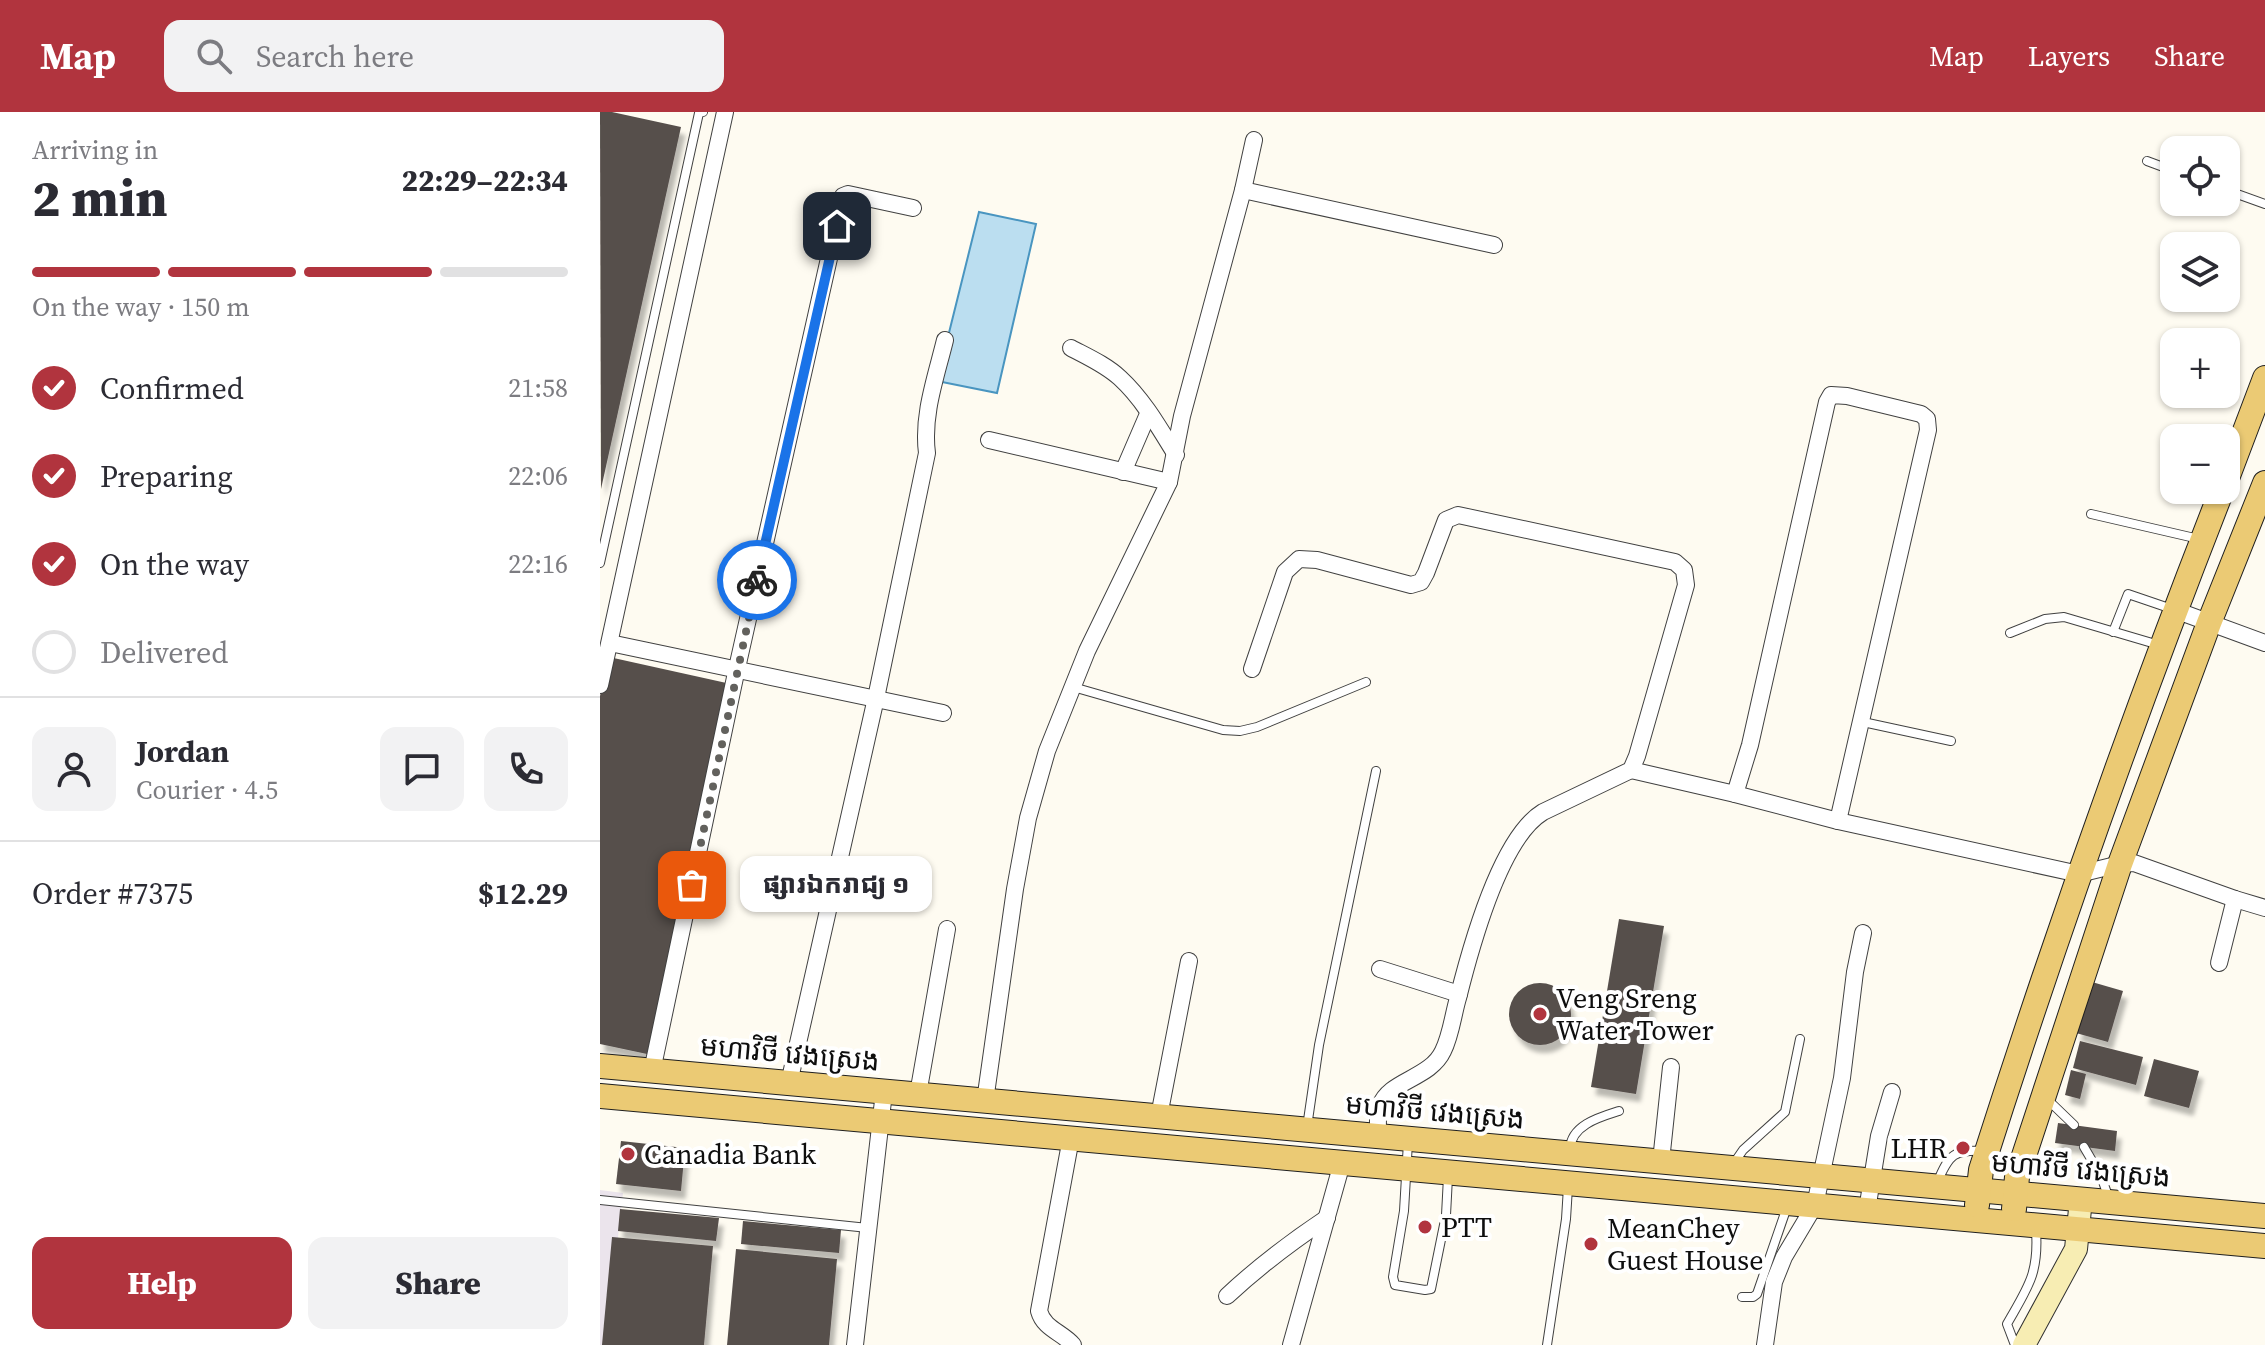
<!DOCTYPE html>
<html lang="en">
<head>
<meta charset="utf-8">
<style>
  :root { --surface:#fff; --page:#f2f2f3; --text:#2b2b33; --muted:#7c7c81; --line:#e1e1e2; --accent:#b1343e }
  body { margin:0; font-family:"Source Serif 4","Noto Sans Khmer",serif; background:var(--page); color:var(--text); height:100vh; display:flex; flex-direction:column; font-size:30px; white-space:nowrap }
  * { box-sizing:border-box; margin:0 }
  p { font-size:26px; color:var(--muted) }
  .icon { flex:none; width:44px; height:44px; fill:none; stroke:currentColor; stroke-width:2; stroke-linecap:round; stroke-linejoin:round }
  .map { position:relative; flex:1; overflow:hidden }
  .panel { display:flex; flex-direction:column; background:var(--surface); width:600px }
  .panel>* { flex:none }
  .fabs { position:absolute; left:1560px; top:24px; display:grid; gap:16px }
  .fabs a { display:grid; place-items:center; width:80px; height:80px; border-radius:16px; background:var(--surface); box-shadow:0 2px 6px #0004; font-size:40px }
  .pin { position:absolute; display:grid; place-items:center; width:68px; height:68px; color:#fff; margin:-34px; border-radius:16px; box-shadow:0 4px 12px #0006 }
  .courier { position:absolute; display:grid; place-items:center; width:80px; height:80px; margin:-40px; border:6px solid #1a73e8; border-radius:50%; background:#fff; color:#222; box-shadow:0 2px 10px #0007 }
  .bubble { position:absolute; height:56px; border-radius:16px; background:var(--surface); box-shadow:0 2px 6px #0004; font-size:26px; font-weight:800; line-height:56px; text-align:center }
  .overview em { font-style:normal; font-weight:800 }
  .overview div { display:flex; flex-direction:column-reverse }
  .overview { display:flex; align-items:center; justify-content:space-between; height:136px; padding:0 32px }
  h1 { font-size:52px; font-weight:800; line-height:60px }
  .bar { display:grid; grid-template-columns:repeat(4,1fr); gap:12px 8px; align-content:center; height:96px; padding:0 32px }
  .bar i { height:10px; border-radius:6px; background:var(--line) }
  .bar .active { background:var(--accent) }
  .bar p { grid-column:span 4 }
  .line { display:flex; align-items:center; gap:20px; padding:0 32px; border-top:2px solid var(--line) }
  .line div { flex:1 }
  .round { display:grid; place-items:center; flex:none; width:84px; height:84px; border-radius:16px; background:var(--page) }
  ol { padding:0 32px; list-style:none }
  li { display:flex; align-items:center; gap:24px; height:88px }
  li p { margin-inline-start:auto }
  li .icon { padding:8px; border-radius:50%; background:var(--accent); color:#fff; stroke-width:4 }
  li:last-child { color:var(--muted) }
  li i { width:44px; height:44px; border:4px solid var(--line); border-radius:50% }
  .cta { display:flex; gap:16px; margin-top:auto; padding:16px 32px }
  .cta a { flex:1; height:92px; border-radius:16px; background:var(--accent); color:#fff; font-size:32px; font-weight:800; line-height:92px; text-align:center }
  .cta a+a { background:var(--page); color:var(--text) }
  header { display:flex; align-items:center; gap:48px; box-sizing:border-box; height:112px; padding:0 40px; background:var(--accent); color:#fff }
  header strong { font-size:38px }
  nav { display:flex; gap:44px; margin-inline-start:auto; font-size:28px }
  .search { width:560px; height:72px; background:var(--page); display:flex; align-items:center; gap:20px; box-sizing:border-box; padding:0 28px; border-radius:16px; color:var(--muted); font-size:30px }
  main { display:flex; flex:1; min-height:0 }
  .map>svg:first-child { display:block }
  .industrial { fill:#ebe4ec }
  .water { fill:#bbdef0; stroke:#4995c0; stroke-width:2 }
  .building { fill:#564f4c; filter:url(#shadow) }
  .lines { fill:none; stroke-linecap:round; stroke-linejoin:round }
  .lane-casing { stroke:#414141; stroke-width:10 }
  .street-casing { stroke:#414141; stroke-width:18 }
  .secondary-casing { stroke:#303030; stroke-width:24 }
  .primary-casing { stroke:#1f1f1f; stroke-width:26 }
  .lane { stroke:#fff; stroke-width:8 }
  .street { stroke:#fff; stroke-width:16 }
  .secondary { stroke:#f7edb3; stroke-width:22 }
  .primary { stroke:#ebca74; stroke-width:24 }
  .done { stroke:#62615d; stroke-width:8; stroke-dasharray:0 14.4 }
  .route { stroke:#1a73e8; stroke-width:10 }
  .poi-dot { fill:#b1343e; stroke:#fff; stroke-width:3 }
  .labels { text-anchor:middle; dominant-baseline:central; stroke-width:8; stroke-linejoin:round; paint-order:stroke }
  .poi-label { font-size:28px; fill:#0e0e0e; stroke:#fff; text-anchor:start }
  .street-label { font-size:28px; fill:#0e0e0e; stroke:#fff }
</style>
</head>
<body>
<header>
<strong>Map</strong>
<div class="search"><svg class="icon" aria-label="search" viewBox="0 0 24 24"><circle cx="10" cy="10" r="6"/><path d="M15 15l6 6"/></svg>Search here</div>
<nav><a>Map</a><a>Layers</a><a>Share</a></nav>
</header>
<main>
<section class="panel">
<div class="overview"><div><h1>2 min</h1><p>Arriving in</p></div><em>22:29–22:34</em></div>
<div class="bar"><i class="active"></i><i class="active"></i><i class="active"></i><i></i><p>On the way · 150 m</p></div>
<ol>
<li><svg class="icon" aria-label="check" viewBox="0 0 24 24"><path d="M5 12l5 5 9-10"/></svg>Confirmed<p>21:58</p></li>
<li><svg class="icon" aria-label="check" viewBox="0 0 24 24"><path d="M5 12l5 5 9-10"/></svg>Preparing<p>22:06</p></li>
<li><svg class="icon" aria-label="check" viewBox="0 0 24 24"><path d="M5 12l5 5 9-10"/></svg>On the way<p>22:16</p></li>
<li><i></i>Delivered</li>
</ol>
<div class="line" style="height:144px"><a class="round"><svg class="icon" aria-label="person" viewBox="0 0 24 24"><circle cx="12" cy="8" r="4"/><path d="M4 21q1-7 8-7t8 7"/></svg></a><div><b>Jordan</b><p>Courier · 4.5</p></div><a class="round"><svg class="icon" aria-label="chat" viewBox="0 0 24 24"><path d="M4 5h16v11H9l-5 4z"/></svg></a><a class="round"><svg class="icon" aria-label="phone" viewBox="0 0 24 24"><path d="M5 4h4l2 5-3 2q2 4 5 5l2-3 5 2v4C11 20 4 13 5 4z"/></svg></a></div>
<div class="line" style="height:104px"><div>Order #7375</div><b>$12.29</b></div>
<div class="cta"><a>Help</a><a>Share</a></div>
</section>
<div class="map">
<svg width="1665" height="1233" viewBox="0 0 1665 1233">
  <defs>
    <filter id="shadow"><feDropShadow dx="4.5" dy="8" stdDeviation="2" flood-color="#0004"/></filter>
  </defs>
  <rect width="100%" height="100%" fill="#fefbf1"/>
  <polygon class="industrial" points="0,1078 23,1081 6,1233 0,1233"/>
  <polygon class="water" points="379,100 436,112 397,281 337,269"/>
  <g class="building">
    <polygon points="0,0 12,0 81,15 1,377"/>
    <polygon points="9,545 131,572 47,942 0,932 0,584"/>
    <polygon points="1019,807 1064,814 1036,982 991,975"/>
    <polygon points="1492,870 1523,879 1508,930 1476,921"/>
    <circle cx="940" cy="902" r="31"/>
    <polygon points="1480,929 1543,945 1536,973 1473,956"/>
    <polygon points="1554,947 1599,959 1589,996 1544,984"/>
    <polygon points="1471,958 1486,962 1480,987 1465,983"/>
    <polygon points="1458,1011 1517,1019 1515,1039 1455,1031"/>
    <polygon points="21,1029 85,1036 81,1079 16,1072"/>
    <polygon points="20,1097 119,1106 116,1129 18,1119"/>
    <polygon points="143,1109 241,1118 239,1141 141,1132"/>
    <polygon points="12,1125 113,1134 104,1233 2,1233"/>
    <polygon points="136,1137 237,1147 229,1233 127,1233"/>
  </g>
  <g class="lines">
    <defs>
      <g id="lane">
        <polyline points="1547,49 1574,59"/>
        <polyline points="1626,78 1665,92"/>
        <polyline points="1491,402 1599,427"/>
        <polyline points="0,451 99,1 103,0"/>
        <polyline points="1513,520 1528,482 1572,497"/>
        <polyline points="1410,521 1445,507 1464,505 1559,533"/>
        <polyline points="473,575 623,618 640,619 657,615 766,570"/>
        <polyline points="1263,610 1351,629"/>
        <polyline points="1448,988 1474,1013"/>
        <polyline points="707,1015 719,933 776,659"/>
        <polyline points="808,1030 804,1099 793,1165 795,1173 825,1178 831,1177 846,1103 848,1065"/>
        <polyline points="1484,1035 1501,1064 1508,1084"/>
        <path d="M970 1037C971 1013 1000 1005 1019 999"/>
        <polyline points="1134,1051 1143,1038 1185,1000 1200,927"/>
        <path d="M1337 1071C1349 1042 1354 1037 1386 1039"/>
        <polyline points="0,1088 268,1116"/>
        <polyline points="1142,1185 1153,1185 1157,1182 1187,1095"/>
        <polyline points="947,1233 966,1107 968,1075"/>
        <path d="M1415 1233 1407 1212C1428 1175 1439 1162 1436 1118"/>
      </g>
      <g id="street">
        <polyline points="643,78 894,133"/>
        <path d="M471 236C488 245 506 253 520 266 543 287 560 317 576 343"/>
        <polyline points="389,328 569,370"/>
        <polyline points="523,360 548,302"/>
        <polyline points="1575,498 1665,531"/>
        <polyline points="10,531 343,601"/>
        <path d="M652 557 685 460 699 447 717 448 811 473 821 470 826 461 846 408 858 403 1075 450 1084 458 1086 473 1037 644 1031 658 943 700C900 726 870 838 858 886 853 903 851 923 843 939 830 967 789 968 780 994 777 1002 778 1015 778 1024"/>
        <polyline points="0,573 125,0"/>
        <polyline points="1031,658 1135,682 1238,709"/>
        <polyline points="1135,682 1150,633 1227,290 1231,283 1247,284 1321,302 1327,307 1328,318 1238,709 1479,762 1520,752 1534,751 1635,787 1665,796"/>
        <polyline points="1619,851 1635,787"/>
        <polyline points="780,857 859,882"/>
        <polyline points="52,959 137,556 243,84 248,82 313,96"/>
        <path d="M189 971 276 586 327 341C322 303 336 265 345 228"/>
        <polyline points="318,982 347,817"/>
        <polyline points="385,989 415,777 428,706 447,639 487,539 569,370 582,304 643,78 654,28"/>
        <polyline points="559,1004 589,849"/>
        <path d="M471 1026 439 1199C444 1217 462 1220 473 1233"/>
        <polyline points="1061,1049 1071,955"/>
        <polyline points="1267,1098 1279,1024 1292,980"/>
        <path d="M627 1184C658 1155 691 1130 727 1106"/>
        <polyline points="255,1233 284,980"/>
        <polyline points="691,1233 742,1051"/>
        <polyline points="1165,1233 1174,1170 1184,1145 1215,1093 1242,966 1255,860 1263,821"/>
      </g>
      <polyline id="secondary" points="1424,1233 1476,1137 1481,1087"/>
      <g id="primary">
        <polyline points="1626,369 1665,266"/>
        <polyline points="0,954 1665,1104"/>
        <polyline points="0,984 1665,1134"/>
        <path d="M1377 1093 1381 1058C1454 829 1534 602 1622 378"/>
        <polyline points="1414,1097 1417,1065 1520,752 1609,511 1665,371"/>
      </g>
    </defs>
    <use href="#lane" class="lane-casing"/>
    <use href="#street" class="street-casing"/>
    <use href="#secondary" class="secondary-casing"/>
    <use href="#primary" class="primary-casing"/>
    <use href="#lane" class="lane"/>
    <use href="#street" class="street"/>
    <use href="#secondary" class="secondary"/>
    <use href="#primary" class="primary"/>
  </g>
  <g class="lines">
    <polyline class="done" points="92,773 157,468"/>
    <polyline class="route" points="157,468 237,114"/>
  </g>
  <g class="poi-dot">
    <circle cx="940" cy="902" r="8"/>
    <circle cx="1363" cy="1036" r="8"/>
    <circle cx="28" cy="1042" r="8"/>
    <circle cx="825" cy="1115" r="8"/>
    <circle cx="991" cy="1132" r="8"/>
  </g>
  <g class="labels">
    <g class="poi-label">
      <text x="956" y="886">Veng Sreng<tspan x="956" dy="32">Water Tower</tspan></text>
      <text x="1347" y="1036" text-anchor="end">LHR</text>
      <text x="44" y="1042">Canadia Bank</text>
      <text x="841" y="1115">PTT</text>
      <text x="1007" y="1116">MeanChey<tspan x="1007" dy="32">Guest House</tspan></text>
    </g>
    <g class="street-label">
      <text transform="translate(190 941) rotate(5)">មហាវិថី វេងស្រេង</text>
      <text transform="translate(835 999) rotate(5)">មហាវិថី វេងស្រេង</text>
      <text transform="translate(1481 1057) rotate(5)">មហាវិថី វេងស្រេង</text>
    </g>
  </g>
</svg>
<div class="fabs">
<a><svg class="icon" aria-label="locate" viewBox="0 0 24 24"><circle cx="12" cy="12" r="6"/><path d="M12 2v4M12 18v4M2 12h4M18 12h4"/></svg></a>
<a><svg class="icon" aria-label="layers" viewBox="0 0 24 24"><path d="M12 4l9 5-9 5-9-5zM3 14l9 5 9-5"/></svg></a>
<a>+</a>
<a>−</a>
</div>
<div class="pin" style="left:92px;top:773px;background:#ea580c"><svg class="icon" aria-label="bag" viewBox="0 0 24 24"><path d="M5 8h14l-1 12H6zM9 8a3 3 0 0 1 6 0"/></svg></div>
<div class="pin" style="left:237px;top:114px;background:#1f2937"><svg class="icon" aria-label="home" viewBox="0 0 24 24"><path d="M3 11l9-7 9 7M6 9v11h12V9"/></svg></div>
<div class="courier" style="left:157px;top:468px"><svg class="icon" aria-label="bike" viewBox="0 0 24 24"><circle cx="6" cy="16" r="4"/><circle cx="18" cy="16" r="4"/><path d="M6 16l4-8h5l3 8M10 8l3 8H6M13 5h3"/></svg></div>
<div class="bubble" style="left:140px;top:744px;width:192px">ផ្សារឯករាជ្យ ១</div>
</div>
</main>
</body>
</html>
